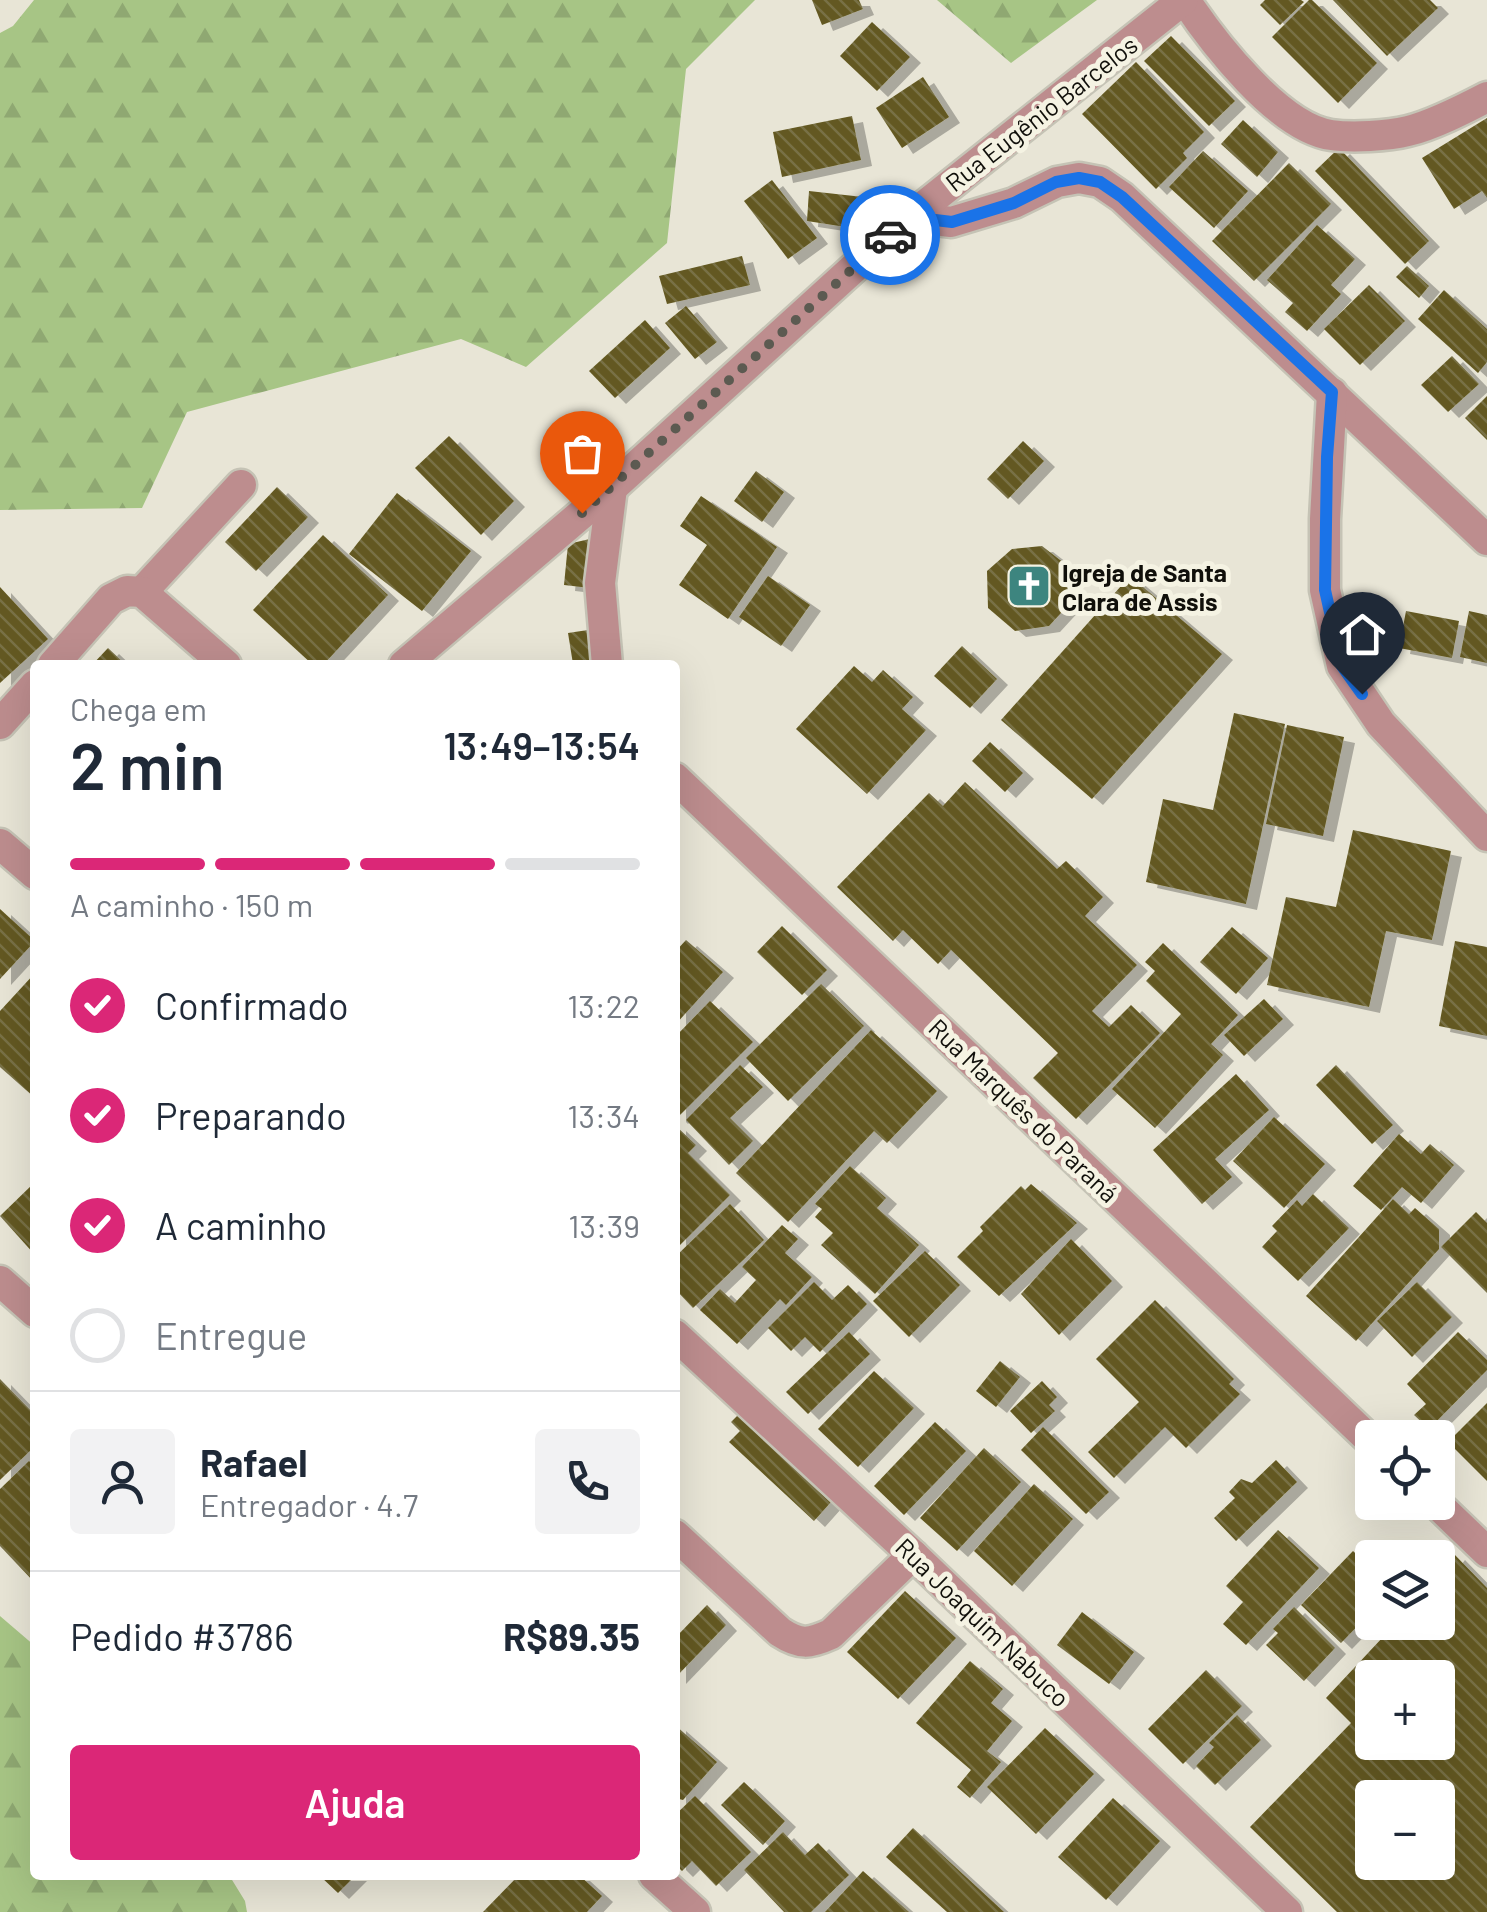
<!DOCTYPE html>
<html lang="pt">
<head>
<meta charset="utf-8">
<style>
  :root { --surface:#fff; --page:#f2f2f3; --text:#1f2937; --muted:#747a83; --line:#e0e1e3; --accent:#db2777 }
  body { margin:0; font-family:Barlow,sans-serif; background:var(--page); color:var(--text); height:100vh; display:flex; flex-direction:column; font-size:38px; white-space:nowrap }
  * { box-sizing:border-box; margin:0 }
  p { font-size:32px; color:var(--muted) }
  .icon { flex:none; width:55px; height:55px; fill:none; stroke:currentColor; stroke-width:2; stroke-linecap:round; stroke-linejoin:round }
  .map { position:relative; flex:1; overflow:hidden }
  .side { position:absolute; left:30px; top:660px; width:650px; height:1220px; display:flex; flex-direction:column; background:var(--surface); border-radius:10px; box-shadow:0 10px 40px #0002 }
  .side>* { flex:none }
  .fabs { position:absolute; left:1355px; top:1420px; display:grid; gap:20px }
  .fabs a { display:grid; place-items:center; width:100px; height:100px; border-radius:10px; background:var(--surface); box-shadow:0 10px 40px #0002; font-size:50px }
  .pin { position:absolute; display:grid; place-items:center; width:85px; height:85px; color:#fff; margin:-102px -42px; border-radius:50% 50% 50% 0; rotate:-45deg; box-shadow:0 0 10px #0007 }
  .pin .icon { rotate:45deg }
  .courier { position:absolute; display:grid; place-items:center; width:100px; height:100px; margin:-50px; border:8px solid #1a73e8; border-radius:50%; background:#fff; color:#222; box-shadow:0 2px 12px #0007 }
  .headline em { font-style:normal; font-weight:600 }
  .headline div { display:flex; flex-direction:column-reverse }
  .headline { display:flex; align-items:center; justify-content:space-between; height:170px; padding:0 40px }
  h1 { font-size:65px; font-weight:600; line-height:75px }
  .bar { display:grid; grid-template-columns:repeat(4,1fr); gap:15px 10px; align-content:center; height:120px; padding:0 40px }
  .bar i { height:12px; border-radius:8px; background:var(--line) }
  .bar .on { background:var(--accent) }
  .bar p { grid-column:span 4 }
  .line { display:flex; align-items:center; gap:25px; padding:0 40px; border-top:2px solid var(--line) }
  .line div { flex:1 }
  .round { display:grid; place-items:center; flex:none; width:105px; height:105px; border-radius:10px; background:var(--page) }
  ol { padding:0 40px; list-style:none }
  li { display:flex; align-items:center; gap:30px; height:110px }
  li p { margin-inline-start:auto }
  li .icon { padding:10px; border-radius:50%; background:var(--accent); color:#fff; stroke-width:4 }
  li:last-child { color:var(--muted) }
  li i { width:55px; height:55px; border:5px solid var(--line); border-radius:50% }
  .button { display:flex; gap:20px; margin-top:auto; padding:20px 40px }
  .button a { flex:1; height:115px; border-radius:10px; background:var(--accent); color:#fff; font-size:40px; font-weight:600; line-height:115px; text-align:center }
  .map>svg:first-child { display:block }
  .forest { fill:url(#forest-firs) }
  .building { fill:url(#building-back-hatch); fill-rule:evenodd; filter:url(#shadow) }
  .lines { fill:none; stroke-linecap:round; stroke-linejoin:round }
  .minor-casing { stroke:#c5c3b5; stroke-width:35 }
  .minor { stroke:#bd8d8e; stroke-width:30 }
  .done { stroke:#5c5a51; stroke-width:10; stroke-dasharray:0 18 }
  .route { stroke:#1a73e8; stroke-width:12 }
  .labels { text-anchor:middle; dominant-baseline:central; stroke-width:10; stroke-linejoin:round; paint-order:stroke }
  .street-label { font-size:25px; fill:#100f0a; stroke:#f5f3e3 }
  .poi-label { font-size:25px; font-weight:bold; fill:#100f0a; stroke:#f5f3e3; text-anchor:start }
</style>
</head>
<body>
<div class="map">
<svg width="1487" height="1912" viewBox="0 0 1487 1912">
  <defs>
    <pattern id="forest-firs" width="22" height="20" patternUnits="userSpaceOnUse" patternTransform="scale(2.5)"><rect width="22" height="20" fill="#a7c585"/><path d="M5 1l3.5 6h-7zM16 11l3.5 6h-7z" fill="#8fa872"/></pattern>
    <pattern id="building-back-hatch" width="6" height="6" patternUnits="userSpaceOnUse" patternTransform="scale(2.5)"><rect width="6" height="6" fill="#635920"/><path d="M-1 5l2 2M0 0l6 6M5-1l2 2" fill="none" stroke="#787046"/></pattern>
    <filter id="shadow"><feDropShadow dx="11" dy="6" stdDeviation="0" flood-color="#0004"/></filter>
  </defs>
  <rect width="100%" height="100%" fill="#e8e5d6"/>
  <g class="forest">
    <polygon points="34,0 755,0 686,69 667,243 526,367 461,339 187,412 142,508 0,510 0,33 13,26"/>
    <polygon points="937,0 1097,0 1011,63"/>
    <polygon points="0,1616 35,1646 35,1875 229,1875 245,1901 247,1912 0,1912"/>
  </g>
  <g class="building">
    <polygon points="812,0 859,0 863,9 822,25"/>
    <polygon points="1265,0 1301,0 1304,2 1280,25 1260,5"/>
    <polygon points="1309,0 1312,0 1377,63 1338,103 1272,37"/>
    <polygon points="1333,0 1430,0 1438,8 1387,56"/>
    <polygon points="872,22 910,57 877,91 840,56"/>
    <polygon points="1171,36 1235,101 1209,126 1144,61"/>
    <polygon points="1136,62 1204,132 1183,153 1187,158 1156,189 1082,114"/>
    <polygon points="923,77 949,117 902,148 876,108"/>
    <polygon points="852,116 861,160 782,177 773,132"/>
    <polygon points="1487,118 1487,198 1482,191 1454,209 1422,158"/>
    <polygon points="1243,120 1278,152 1257,177 1221,144"/>
    <polygon points="1339,148 1429,241 1405,264 1315,171"/>
    <polygon points="1203,151 1248,191 1214,228 1169,187"/>
    <polygon points="1289,163 1331,204 1254,281 1212,241"/>
    <polygon points="772,180 817,238 788,259 744,201"/>
    <polygon points="809,191 863,197 859,229 807,221"/>
    <polygon points="1317,225 1355,259 1331,285 1341,294 1307,331 1285,312 1293,303 1267,280"/>
    <polygon points="742,256 750,285 667,304 659,276"/>
    <polygon points="1407,266 1429,286 1419,298 1396,277"/>
    <polygon points="1369,285 1405,321 1360,365 1324,329"/>
    <polygon points="1444,290 1487,329 1487,362 1478,373 1418,319"/>
    <polygon points="686,306 717,342 695,359 665,323"/>
    <polygon points="645,320 670,348 615,398 589,371"/>
    <polygon points="1452,356 1479,384 1448,412 1421,385"/>
    <polygon points="1487,396 1487,440 1465,418"/>
    <polygon points="449,436 514,501 481,535 415,468"/>
    <polygon points="1023,441 1044,461 1008,499 987,479"/>
    <polygon points="756,471 784,492 762,522 734,501"/>
    <polygon points="277,487 308,517 256,571 225,542"/>
    <polygon points="397,493 471,551 422,611 349,554"/>
    <polygon points="701,496 777,547 728,619 679,585 707,545 680,526"/>
    <polygon points="323,535 388,595 323,665 313,665 253,610"/>
    <polygon points="594,538 590,588 564,585 568,544"/>
    <polygon points="1042,546 1069,567 1072,601 1049,626 1015,631 988,608 987,571 1012,549"/>
    <polygon points="768,576 810,605 781,646 739,617"/>
    <polygon points="1130,576 1222,654 1092,799 1001,720"/>
    <polygon points="0,587 48,639 0,683"/>
    <polygon points="1406,611 1459,621 1452,658 1399,648"/>
    <polygon points="1469,611 1487,615 1487,663 1460,657"/>
    <polygon points="588,630 593,662 573,664 568,633"/>
    <polygon points="962,646 997,679 970,708 934,676"/>
    <polygon points="108,648 126,665 92,665"/>
    <polygon points="854,666 872,682 883,670 913,697 902,709 926,730 867,794 796,729"/>
    <polygon points="1234,713 1285,724 1246,904 1146,882 1163,799 1213,810"/>
    <polygon points="1287,725 1344,737 1323,836 1266,824"/>
    <polygon points="990,742 1023,773 1005,792 972,761"/>
    <polygon points="965,782 1057,869 1066,861 1103,897 1085,916 1137,965 1092,1011 1109,1027 1131,1005 1160,1033 1076,1119 1033,1078 1058,1053 951,950 938,964 903,930 893,941 837,887 929,793 943,806"/>
    <polygon points="1353,830 1451,851 1432,940 1386,931 1369,1007 1267,985 1286,897 1336,907"/>
    <polygon points="0,909 35,941 0,979"/>
    <polygon points="782,926 827,970 802,995 757,952"/>
    <polygon points="1232,927 1268,958 1236,994 1200,962"/>
    <polygon points="686,940 723,972 675,1025 675,952"/>
    <polygon points="1455,941 1487,947 1487,1036 1439,1026"/>
    <polygon points="1163,943 1238,1015 1211,1044 1223,1055 1155,1128 1112,1089 1181,1014 1146,981 1155,971 1145,962"/>
    <polygon points="35,973 35,1098 0,1067 0,1011"/>
    <polygon points="821,984 864,1026 788,1101 746,1058"/>
    <polygon points="1264,999 1283,1019 1244,1056 1224,1035"/>
    <polygon points="710,1001 753,1042 677,1118 675,1116 675,1037"/>
    <polygon points="871,1030 937,1091 887,1143 874,1131 788,1222 736,1173"/>
    <polygon points="740,1065 763,1087 730,1118 753,1141 729,1165 686,1120"/>
    <polygon points="1336,1065 1393,1125 1372,1144 1316,1085"/>
    <polygon points="1236,1074 1269,1110 1215,1159 1232,1177 1202,1204 1153,1150"/>
    <polygon points="1274,1117 1325,1164 1284,1208 1233,1161"/>
    <polygon points="675,1125 696,1145 688,1153 730,1195 675,1250"/>
    <polygon points="1399,1134 1421,1154 1430,1144 1454,1165 1421,1203 1402,1187 1381,1210 1353,1186"/>
    <polygon points="850,1166 886,1198 877,1208 919,1245 875,1294 821,1245 833,1233 815,1217 822,1209 815,1204"/>
    <polygon points="35,1182 35,1255 0,1216"/>
    <polygon points="1031,1184 1077,1223 999,1296 957,1257 983,1231 980,1227 1021,1186 1025,1190"/>
    <polygon points="1313,1194 1349,1228 1298,1281 1262,1247 1277,1231 1272,1226 1297,1200 1302,1206"/>
    <polygon points="1393,1199 1409,1214 1415,1208 1439,1229 1439,1249 1356,1341 1306,1296"/>
    <polygon points="730,1204 764,1240 693,1308 675,1289 675,1257"/>
    <polygon points="1476,1212 1487,1223 1487,1293 1441,1247"/>
    <polygon points="782,1225 798,1239 785,1253 812,1277 786,1305 780,1299 737,1344 700,1310 720,1289 735,1303 756,1280 742,1267"/>
    <polygon points="1071,1239 1112,1281 1059,1335 1021,1294"/>
    <polygon points="925,1251 960,1285 909,1337 873,1301"/>
    <polygon points="814,1282 832,1300 848,1285 867,1304 820,1352 805,1337 791,1351 768,1328"/>
    <polygon points="1417,1282 1452,1317 1412,1357 1377,1321"/>
    <polygon points="1155,1300 1234,1379 1229,1384 1240,1394 1186,1448 1165,1427 1114,1478 1088,1452 1139,1402 1096,1359"/>
    <polygon points="849,1332 870,1354 808,1414 786,1392"/>
    <polygon points="1458,1332 1487,1360 1487,1370 1429,1429 1414,1415 1426,1404 1407,1384"/>
    <polygon points="1000,1361 1020,1377 996,1407 976,1391"/>
    <polygon points="874,1371 914,1408 858,1467 818,1429"/>
    <polygon points="0,1379 35,1415 35,1446 0,1480"/>
    <polygon points="1042,1381 1057,1397 1049,1405 1055,1411 1031,1433 1010,1411"/>
    <polygon points="1487,1403 1487,1481 1448,1442"/>
    <polygon points="738,1415 831,1502 814,1521 729,1442 740,1431 731,1422"/>
    <polygon points="935,1422 966,1451 904,1515 874,1486"/>
    <polygon points="1043,1427 1109,1492 1086,1514 1021,1450"/>
    <polygon points="984,1448 1021,1482 957,1551 920,1518"/>
    <polygon points="1276,1460 1297,1482 1236,1541 1214,1518 1235,1498 1229,1492 1241,1479 1252,1483"/>
    <polygon points="29,1461 35,1467 35,1583 0,1546 0,1489"/>
    <polygon points="1034,1484 1073,1519 1012,1586 974,1551"/>
    <polygon points="1278,1530 1319,1568 1246,1645 1223,1624 1243,1602 1226,1586"/>
    <polygon points="1353,1551 1372,1569 1372,1611 1341,1643 1301,1605"/>
    <path d="M1454 1554 1487 1588V1912H1337L1250 1827 1351 1723 1326 1698 1397 1622H1438V1575ZM1372 1678H1438V1742H1372ZM1372 1798H1438V1862H1372Z"/>
    <polygon points="905,1591 956,1638 898,1699 847,1652"/>
    <polygon points="707,1605 726,1625 675,1678 675,1638"/>
    <polygon points="1294,1607 1335,1648 1304,1681 1266,1645 1278,1633 1273,1629"/>
    <polygon points="1082,1612 1134,1652 1109,1684 1057,1645"/>
    <polygon points="970,1661 1003,1689 991,1703 1012,1721 987,1751 1001,1762 970,1798 957,1787 971,1770 916,1723"/>
    <polygon points="1206,1670 1242,1706 1183,1764 1148,1729"/>
    <polygon points="1237,1715 1261,1740 1215,1785 1196,1766 1214,1747 1209,1743"/>
    <polygon points="675,1725 717,1762 683,1800 675,1798"/>
    <polygon points="1045,1728 1094,1774 1036,1834 987,1787"/>
    <polygon points="744,1782 785,1821 763,1845 721,1805"/>
    <polygon points="695,1796 751,1852 716,1886 692,1861 682,1871 675,1864 675,1815"/>
    <polygon points="1113,1798 1160,1841 1106,1900 1058,1857"/>
    <polygon points="913,1828 1004,1912 947,1912 886,1857"/>
    <polygon points="783,1832 805,1855 818,1843 849,1875 811,1912 784,1912 744,1870"/>
    <polygon points="863,1871 909,1912 825,1912"/>
    <polygon points="319,1875 356,1875 338,1893"/>
    <polygon points="519,1875 579,1875 602,1896 587,1912 483,1912"/>
  </g>
  <g class="lines">
    <defs>
      <g id="minor">
        <path d="M1185 0C1213 42 1278 127 1331 135 1352 138 1388 136 1408 131 1433 125 1464 109 1487 97"/>
        <polyline points="910,217 951,222 1014,203 1057,182 1079,178 1100,182 1122,197 1487,540"/>
        <polyline points="1332,393 1325,519 1325,590 1342,666 1381,724 1487,836"/>
        <polyline points="142,592 241,485"/>
        <polyline points="53,665 111,599 127,591 142,592 226,665"/>
        <polyline points="404,665 612,488 910,217 1183,0"/>
        <polyline points="607,665 600,583 612,488"/>
        <polyline points="0,724 35,685"/>
        <polyline points="675,778 1372,1442"/>
        <polyline points="0,844 35,874"/>
        <polyline points="0,1281 35,1312"/>
        <polyline points="675,1335 913,1555 1287,1912"/>
        <polyline points="1435,1502 1487,1552"/>
        <path d="M675 1535 780 1632C800 1645 809 1644 831 1634L913 1555"/>
        <polyline points="654,1875 695,1912"/>
      </g>
    </defs>
    <use href="#minor" class="minor-casing"/>
    <use href="#minor" class="minor"/>
  </g>
  <g class="lines">
    <polyline class="done" points="582,513 890,235"/>
    <polyline class="route" points="890,235 910,217 952,222 1014,203 1056,182 1079,178 1100,182 1122,197 1332,392 1327,457 1325,590 1342,666 1362,694"/>
  </g>
  <defs>
    <symbol id="church-square" viewBox="-11 -11 22 22"><rect x="-9" y="-9" width="18" height="18" rx="4" fill="#3d857f" stroke="#f5f3e3"/><path d="M-1.2-6h2.4v3.5h3.3v2.4h-3.3V6h-2.4V-.1h-3.3v-2.4h3.3Z" fill="#fff"/></symbol>
  </defs>
  <g fill-rule="evenodd">
    <use href="#church-square" x="1004" y="561" width="50" height="50"/>
  </g>
  <g class="labels">
    <g class="street-label">
      <text transform="translate(1041 113) rotate(-38)">Rua Eugênio Barcelos</text>
      <text transform="translate(1024 1110) rotate(44)">Rua Marquês do Paraná</text>
      <text transform="translate(983 1622) rotate(44)">Rua Joaquim Nabuco</text>
    </g>
    <g class="poi-label">
      <text x="1062" y="572">Igreja de Santa<tspan x="1062" dy="29">Clara de Assis</tspan></text>
    </g>
  </g>
</svg>
<div class="fabs">
<a><svg class="icon" aria-label="locate" viewBox="0 0 24 24"><circle cx="12" cy="12" r="6"/><path d="M12 2v4M12 18v4M2 12h4M18 12h4"/></svg></a>
<a><svg class="icon" aria-label="layers" viewBox="0 0 24 24"><path d="M12 4l9 5-9 5-9-5zM3 14l9 5 9-5"/></svg></a>
<a>+</a>
<a>−</a>
</div>
<div class="pin" style="left:582px;top:513px;background:#ea580c"><svg class="icon" aria-label="bag" viewBox="0 0 24 24"><path d="M5 8h14l-1 12H6zM9 8a3 3 0 0 1 6 0"/></svg></div>
<div class="pin" style="left:1362px;top:694px;background:#1f2937"><svg class="icon" aria-label="home" viewBox="0 0 24 24"><path d="M3 11l9-7 9 7M6 9v11h12V9"/></svg></div>
<div class="courier" style="left:890px;top:235px"><svg class="icon" aria-label="car" viewBox="0 0 24 24"><path d="M5 17H2v-5l4-1 3-4h7l3 4 3 1v5h-3M9 17h6M6 11h13"/><circle cx="7" cy="17" r="2"/><circle cx="17" cy="17" r="2"/></svg></div>
<section class="side">
<div class="headline"><div><h1>2 min</h1><p>Chega em</p></div><em>13:49–13:54</em></div>
<div class="bar"><i class="on"></i><i class="on"></i><i class="on"></i><i></i><p>A caminho · 150 m</p></div>
<ol>
<li><svg class="icon" aria-label="check" viewBox="0 0 24 24"><path d="M5 12l5 5 9-10"/></svg>Confirmado<p>13:22</p></li>
<li><svg class="icon" aria-label="check" viewBox="0 0 24 24"><path d="M5 12l5 5 9-10"/></svg>Preparando<p>13:34</p></li>
<li><svg class="icon" aria-label="check" viewBox="0 0 24 24"><path d="M5 12l5 5 9-10"/></svg>A caminho<p>13:39</p></li>
<li><i></i>Entregue</li>
</ol>
<div class="line" style="height:180px"><a class="round"><svg class="icon" aria-label="person" viewBox="0 0 24 24"><circle cx="12" cy="8" r="4"/><path d="M4 21q1-7 8-7t8 7"/></svg></a><div><b>Rafael</b><p>Entregador · 4.7</p></div><a class="round"><svg class="icon" aria-label="phone" viewBox="0 0 24 24"><path d="M5 4h4l2 5-3 2q2 4 5 5l2-3 5 2v4C11 20 4 13 5 4z"/></svg></a></div>
<div class="line" style="height:130px"><div>Pedido #3786</div><b>R$89.35</b></div>
<div class="button"><a>Ajuda</a></div>
</section>
</div>
</body>
</html>
